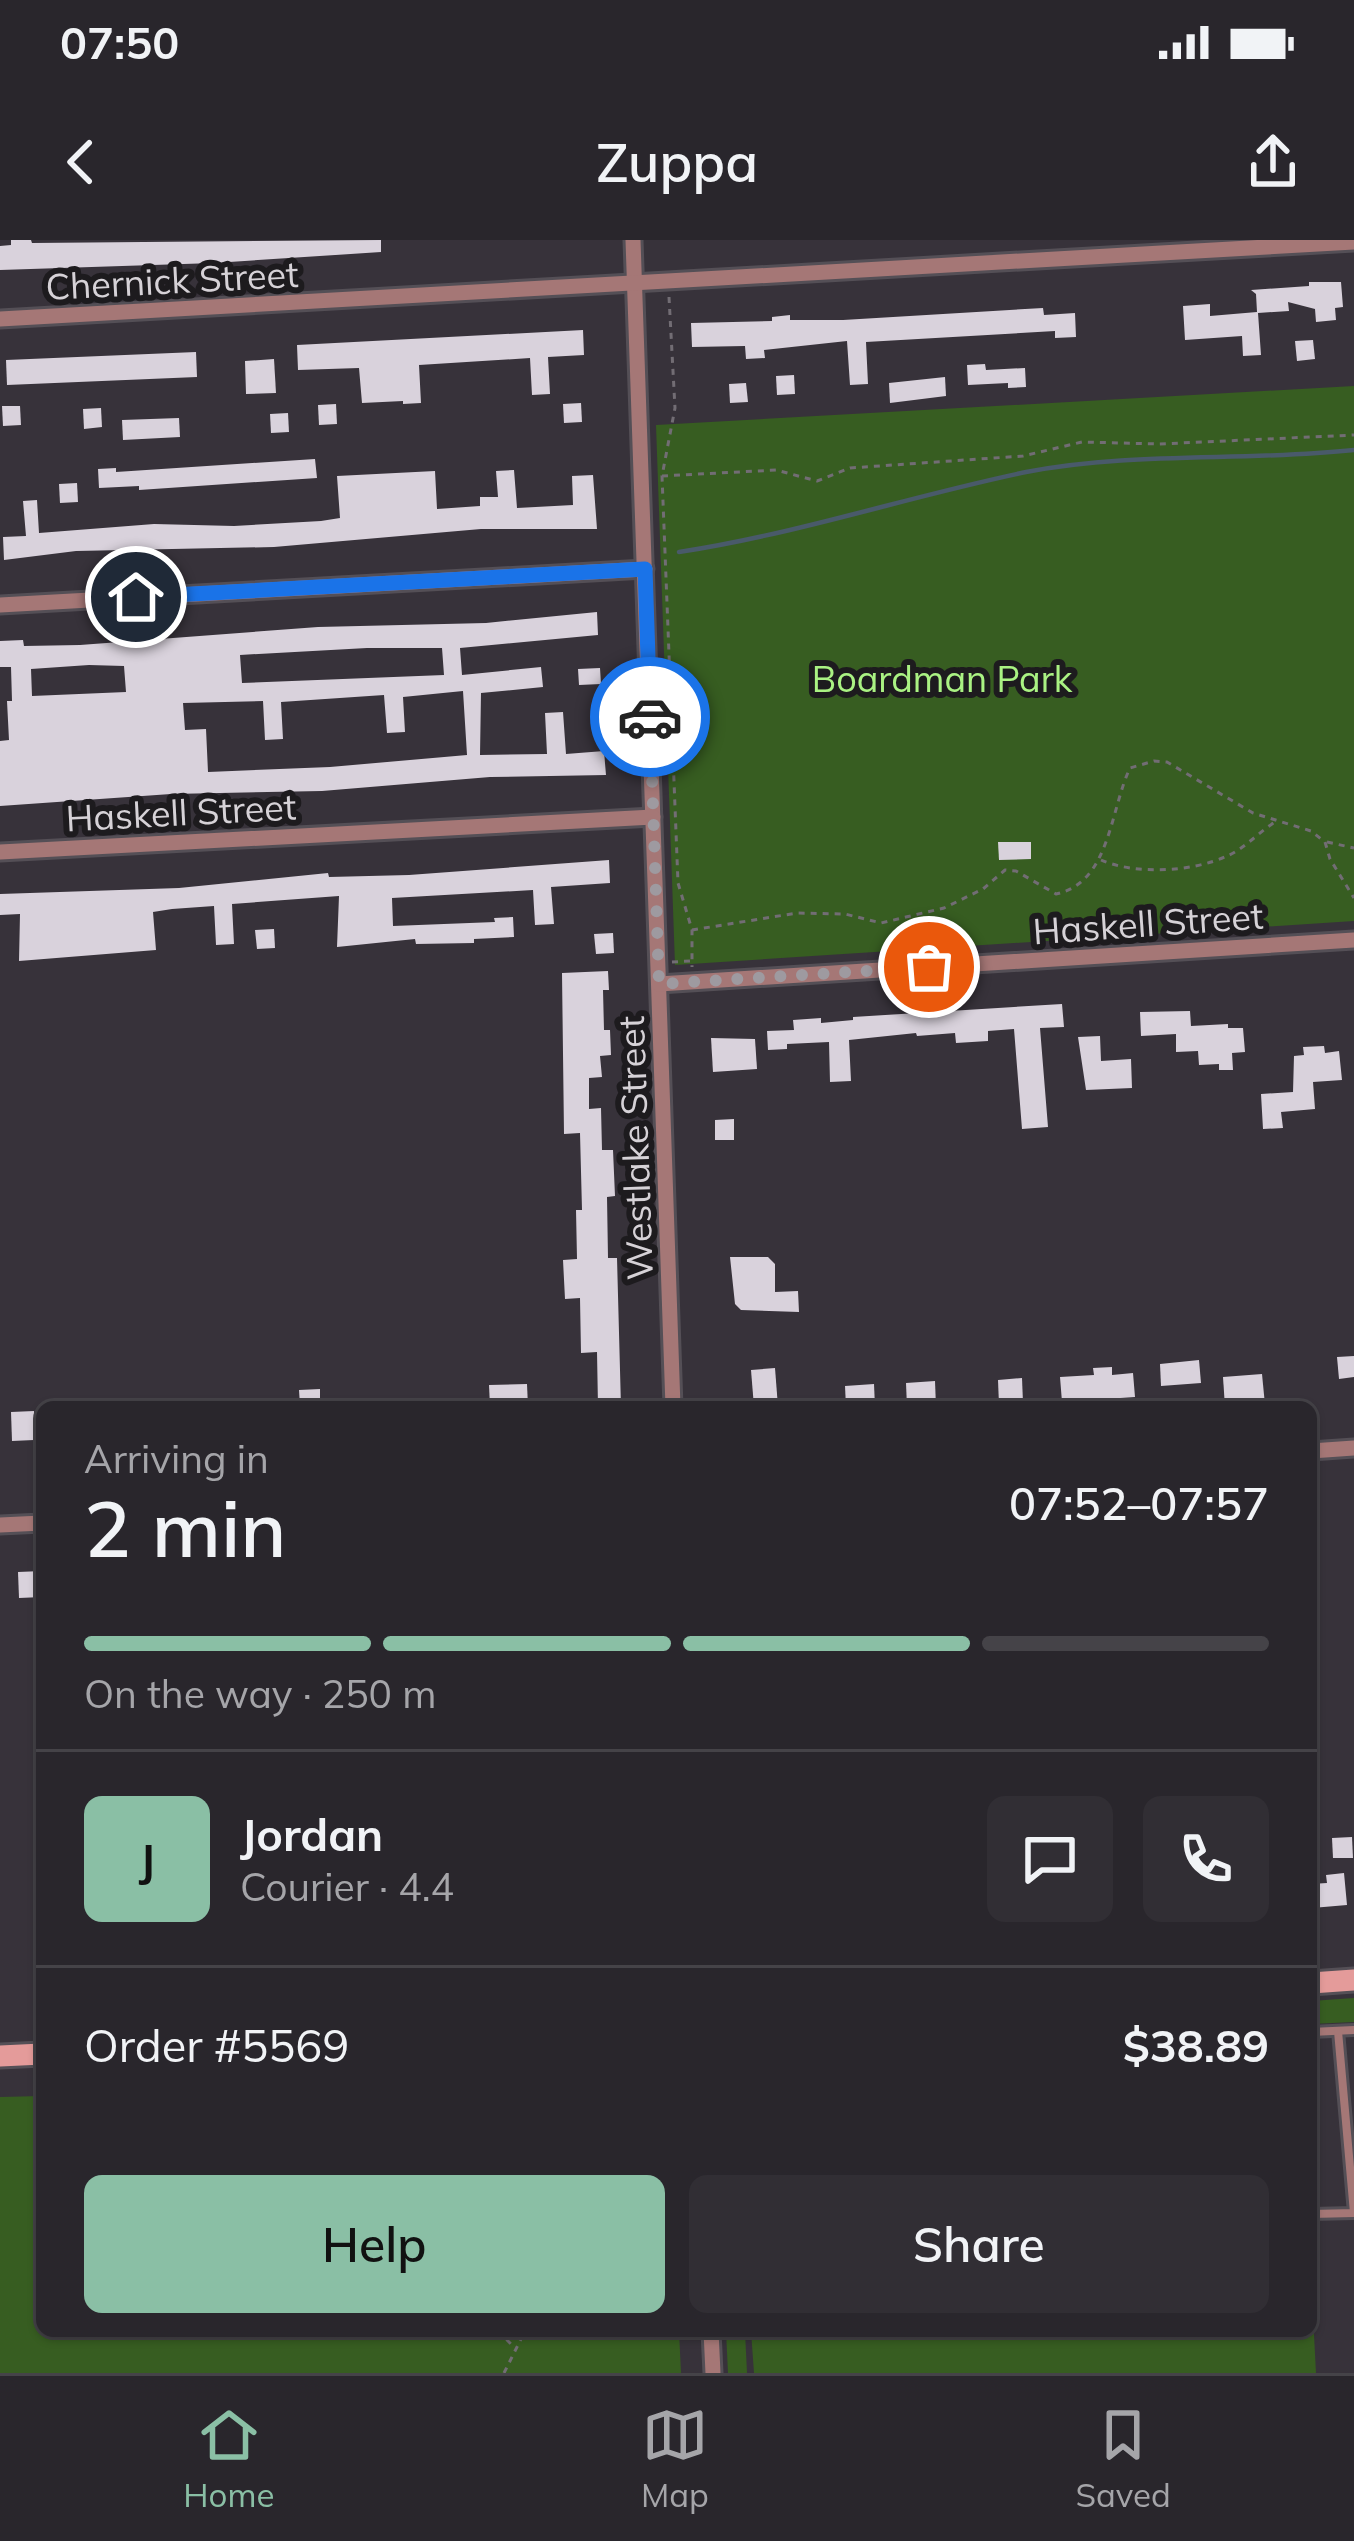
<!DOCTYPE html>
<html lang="en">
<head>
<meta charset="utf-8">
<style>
  :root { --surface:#29262c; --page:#312e34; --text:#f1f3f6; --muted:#a5a5a9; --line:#454348; --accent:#8abfa5 }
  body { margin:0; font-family:Mulish,sans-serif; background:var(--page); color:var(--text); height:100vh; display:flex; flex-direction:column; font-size:45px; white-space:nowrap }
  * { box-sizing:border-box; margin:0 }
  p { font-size:39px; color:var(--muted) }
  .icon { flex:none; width:66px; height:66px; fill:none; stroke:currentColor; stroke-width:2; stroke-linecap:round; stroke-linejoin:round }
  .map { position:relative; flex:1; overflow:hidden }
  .drawer { position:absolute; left:36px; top:1161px; width:1281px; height:936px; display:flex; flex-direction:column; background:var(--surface); border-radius:18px; box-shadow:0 3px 9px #0004,0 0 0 3px var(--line) }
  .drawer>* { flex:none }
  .pin { position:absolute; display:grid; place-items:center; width:102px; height:102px; color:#fff; margin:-51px; border:6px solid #fff; border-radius:50%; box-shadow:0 3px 12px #0007 }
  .courier { position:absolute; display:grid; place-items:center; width:120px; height:120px; margin:-60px; border:9px solid #1a73e8; border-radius:50%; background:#fff; color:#222; box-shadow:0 3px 15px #0007 }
  .overview em { font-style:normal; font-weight:600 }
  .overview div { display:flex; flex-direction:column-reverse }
  .overview { display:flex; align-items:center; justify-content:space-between; height:204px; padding:0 48px }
  h1 { font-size:78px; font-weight:600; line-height:90px }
  .bar { display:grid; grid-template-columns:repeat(4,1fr); gap:18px 12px; align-content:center; height:144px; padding:0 48px }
  .bar i { height:15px; border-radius:9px; background:var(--line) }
  .bar .active { background:var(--accent) }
  .bar p { grid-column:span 4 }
  .line { display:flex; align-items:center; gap:30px; padding:0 48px; border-top:3px solid var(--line) }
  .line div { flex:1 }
  .round { display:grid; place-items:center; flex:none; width:126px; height:126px; border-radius:18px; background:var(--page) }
  .action { display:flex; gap:24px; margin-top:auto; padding:24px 48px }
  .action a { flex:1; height:138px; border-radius:18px; background:var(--accent); color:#111; font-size:48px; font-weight:600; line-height:138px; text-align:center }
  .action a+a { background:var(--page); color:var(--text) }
  .status { display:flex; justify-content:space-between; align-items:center; height:84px; padding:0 60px; background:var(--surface); direction:ltr }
  .status svg { height:33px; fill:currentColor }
  header { display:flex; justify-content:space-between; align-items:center; height:156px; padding:0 48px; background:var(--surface); font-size:54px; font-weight:600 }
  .menu { display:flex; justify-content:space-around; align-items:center; height:168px; border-top:3px solid var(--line); background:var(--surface); font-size:33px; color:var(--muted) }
  .menu a { display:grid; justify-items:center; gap:6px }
  .menu .active { color:var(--accent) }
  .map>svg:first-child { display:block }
  .green { fill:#375d21 }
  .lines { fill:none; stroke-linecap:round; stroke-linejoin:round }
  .stream { stroke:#495a6a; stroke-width:4.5 }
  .building { fill:#d9d2dc; fill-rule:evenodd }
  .lane-casing { stroke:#544f56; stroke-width:14 }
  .street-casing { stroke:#544f56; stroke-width:21 }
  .secondary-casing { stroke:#544f56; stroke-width:27 }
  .path { stroke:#726d74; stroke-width:3; stroke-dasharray:6 6; stroke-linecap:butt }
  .lane { stroke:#a57776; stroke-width:8 }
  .street { stroke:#a57776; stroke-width:15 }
  .secondary { stroke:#e49b9a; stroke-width:21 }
  .done { stroke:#9e9aa0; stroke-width:12; stroke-dasharray:0 21.6 }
  .route { stroke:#1a73e8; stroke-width:15 }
  .labels { text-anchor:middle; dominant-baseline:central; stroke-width:12; stroke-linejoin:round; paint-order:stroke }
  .street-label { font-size:36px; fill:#d6d2d7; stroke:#1d1b1e }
  .park-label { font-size:36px; fill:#aaf283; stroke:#1d1b1e }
</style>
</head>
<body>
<div class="status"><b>07:50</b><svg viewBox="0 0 49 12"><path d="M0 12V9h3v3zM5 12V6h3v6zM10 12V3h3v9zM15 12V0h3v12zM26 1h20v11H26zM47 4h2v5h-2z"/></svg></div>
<header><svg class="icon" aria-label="back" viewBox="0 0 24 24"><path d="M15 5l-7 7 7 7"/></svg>Zuppa<svg class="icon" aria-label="share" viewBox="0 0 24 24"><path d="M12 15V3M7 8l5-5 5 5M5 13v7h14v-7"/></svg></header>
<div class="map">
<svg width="1354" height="2133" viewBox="0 0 1354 2133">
  <rect width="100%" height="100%" fill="#37323a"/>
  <g class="green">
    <polygon points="1354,146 1354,681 675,725 656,185"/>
    <polygon points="1354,1758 1354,1782 1311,1784 1311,1761"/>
    <polygon points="42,1856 42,2091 679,2091 681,2133 0,2133 0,1857"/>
    <polygon points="1311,2037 1316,2133 754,2133 751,2091 1311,2091"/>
    <polygon points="726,2091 745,2091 747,2133 728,2133"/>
  </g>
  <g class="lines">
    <path class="stream" d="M679 312C797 294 910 256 1026 232 1134 211 1245 222 1354 210"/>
  </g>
  <g class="building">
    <polygon points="11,0 31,0 32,3 381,0 381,12 214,23 0,30 0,6 11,5"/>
    <polygon points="1309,42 1341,42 1343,67 1335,68 1336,80 1316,82 1315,69 1288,62 1289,71 1258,73 1261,115 1243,116 1242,96 1185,100 1183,66 1210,64 1210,76 1257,72 1256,54 1251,50 1309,46"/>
    <polygon points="1043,68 1044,75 1075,73 1076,97 1055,98 1055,91 866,102 868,144 850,145 847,101 764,110 765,118 746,119 745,106 692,107 691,83 772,81 772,77 790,75 790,80 843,80"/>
    <polygon points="583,90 584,115 548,117 550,154 532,155 530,118 419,125 421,163 403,164 403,161 362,163 359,128 298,130 297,105"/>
    <polygon points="1313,100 1315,119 1297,121 1295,101"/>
    <polygon points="196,112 197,137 7,145 6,120"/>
    <polygon points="274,119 276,153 246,154 245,121"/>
    <polygon points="985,124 986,130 1025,128 1026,147 1008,148 1008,143 968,145 967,125"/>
    <polygon points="794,135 795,154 777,155 776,136"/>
    <polygon points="945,137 946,156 890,163 889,143"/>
    <polygon points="746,143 748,162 730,163 729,144"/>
    <polygon points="581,163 582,182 564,183 563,164"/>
    <polygon points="336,164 337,184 319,185 318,165"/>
    <polygon points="2,166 20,166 21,185 3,186"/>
    <polygon points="101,168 102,187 84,189 83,169"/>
    <polygon points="288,173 289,192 271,193 270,174"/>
    <polygon points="179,178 180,197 123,200 122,180"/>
    <polygon points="315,219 317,238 139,250 139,246 99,248 98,229 116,228 116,232"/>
    <polygon points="514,230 517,268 573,265 572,236 593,235 597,289 481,289 274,307 76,311 4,320 3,297 26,296 23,261 37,260 39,293 154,284 234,286 321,281 340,278 337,236 435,231 437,269 480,266 480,257 498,257 496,231"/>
    <polygon points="77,243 78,262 60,263 59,244"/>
    <path d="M597 372 598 395 460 408 462 435 541 427 543 447 481 453 480 515 547 514 545 473 563 472 566 514 604 511 606 535 490 537 322 551 171 554 0 566V501L9 500 7 461H12L11 427H0V401L23 400 24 406 80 405 318 387 486 383ZM367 408H442L444 435 242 443 240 415ZM89 425 124 426 126 452 32 456 31 429ZM463 451 467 515 330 527 208 532 206 489 185 490 183 463 263 461 265 500 283 499 281 462 384 455 387 493 405 492 403 457Z"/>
    <polygon points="600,428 601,444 579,445 578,429"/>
    <polygon points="998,602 1031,602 1031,619 999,620"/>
    <polygon points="609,620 610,643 551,647 554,684 535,685 533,650 392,658 393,686 495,682 494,678 513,677 514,697 474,699 474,703 416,704 415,699 337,707 339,656 232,664 234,704 216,705 214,666 172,669 153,672 156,710 19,721 20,674 0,675 0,654 179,648 328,633 329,637 409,635"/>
    <polygon points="274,689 275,708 257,709 255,690"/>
    <polygon points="613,693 614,713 596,714 594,694"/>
    <polygon points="608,731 609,750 603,750 604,790 610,790 611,815 600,816 602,837 589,838 589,869 601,868 602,910 613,910 615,956 607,957 608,1018 617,1018 621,1167 598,1167 597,1112 581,1113 580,1058 565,1059 563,1020 577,1019 576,970 582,970 580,893 564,894 562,733"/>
    <polygon points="1062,764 1064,787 1040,788 1048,887 1022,889 1014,789 988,791 988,801 956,803 955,793 917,796 916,793 849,800 851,841 830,842 829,802 787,804 787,809 768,810 767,791 794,790 793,780 821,778 821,783 853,780 853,777"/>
    <polygon points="1190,771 1191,786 1228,784 1228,788 1243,788 1245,812 1232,813 1233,830 1219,830 1219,824 1199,825 1198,811 1176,812 1176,794 1141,796 1140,772"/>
    <polygon points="1100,796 1101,821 1131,819 1132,848 1086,850 1078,797"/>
    <polygon points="711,798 755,799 757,829 713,832"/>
    <polygon points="1324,806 1325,813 1339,811 1342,840 1313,842 1315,869 1281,872 1283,888 1263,889 1261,854 1293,852 1294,816 1304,815 1303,807"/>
    <polygon points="734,879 734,900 715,900 715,880"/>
    <polygon points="730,1017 768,1017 775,1024 775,1052 798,1051 799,1072 741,1070 735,1064"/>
    <polygon points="1354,1116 1354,1137 1339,1139 1337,1117"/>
    <polygon points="1199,1120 1201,1143 1161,1146 1160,1124"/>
    <polygon points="1112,1127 1112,1135 1133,1133 1135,1157 1062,1162 1060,1137 1094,1135 1093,1128"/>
    <polygon points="775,1128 778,1167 754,1167 751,1130"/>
    <polygon points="1262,1134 1265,1165 1225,1167 1223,1137"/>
    <polygon points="1022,1138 1023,1163 999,1165 998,1140"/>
    <polygon points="935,1141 936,1167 907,1167 906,1143"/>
    <polygon points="527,1144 528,1167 490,1167 489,1145"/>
    <polygon points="874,1144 875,1167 846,1167 845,1146"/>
    <polygon points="320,1149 320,1167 300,1167 299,1150"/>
    <polygon points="34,1171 34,1200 12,1201 11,1172"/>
    <polygon points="42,1331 42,1357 19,1358 18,1332"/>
    <polygon points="1352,1597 1353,1618 1333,1618 1332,1598"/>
    <polygon points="1344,1633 1347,1665 1312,1668 1311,1644 1327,1643 1326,1635"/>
  </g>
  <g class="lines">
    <defs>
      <g id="lane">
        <polyline points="1311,1792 1354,1790"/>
        <polyline points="1311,1974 1354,1973 1338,1791"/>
      </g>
      <g id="street">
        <polyline points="633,0 673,1167"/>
        <polyline points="0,79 1354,2"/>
        <polyline points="0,365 645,329"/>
        <polyline points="0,612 653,577"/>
        <polyline points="659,744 1354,700"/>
        <polyline points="1311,1211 1354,1208"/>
        <polyline points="0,1285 42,1283"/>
        <polyline points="711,2091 713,2133"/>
      </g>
      <g id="secondary">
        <polyline points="1311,1743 1354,1740"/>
        <polyline points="0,1816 42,1814"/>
      </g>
    </defs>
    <use href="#lane" class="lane-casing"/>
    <use href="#street" class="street-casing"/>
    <use href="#secondary" class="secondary-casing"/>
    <g class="path">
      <polyline points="669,57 675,168 662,236 678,643 692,690 692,727"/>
      <polyline points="662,236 776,230 817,241 850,228 1023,216 1082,202 1159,204 1354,195"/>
      <polyline points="1327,602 1354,608"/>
      <path d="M1101 620C1135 635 1193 632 1227 616 1244 609 1259 592 1275 582"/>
      <path d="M692 690 797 673 845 674 881 683 944 668 983 649 1005 630 1016 631 1056 654C1110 643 1110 570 1130 528L1154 521 1167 522 1253 573 1311 591 1325 602 1330 619 1354 658"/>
      <polyline points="672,722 691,721"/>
      <polyline points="498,2091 513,2106"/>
      <polyline points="504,2133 525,2091"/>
    </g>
    <use href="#lane" class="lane"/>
    <use href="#street" class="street"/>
    <use href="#secondary" class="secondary"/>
  </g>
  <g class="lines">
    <polyline class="done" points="650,477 659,744 929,727"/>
    <polyline class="route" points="136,357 645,329 650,477"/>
  </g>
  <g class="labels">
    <g class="street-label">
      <text transform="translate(172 40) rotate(-3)">Chernick Street</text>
      <text transform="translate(181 572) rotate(-3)">Haskell Street</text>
      <text transform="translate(1148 683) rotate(-4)">Haskell Street</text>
      <text transform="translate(635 908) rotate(-92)">Westlake Street</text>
    </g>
    <g class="park-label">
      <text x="942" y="438">Boardman Park</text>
    </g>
  </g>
</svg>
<div class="pin" style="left:929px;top:727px;background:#ea580c"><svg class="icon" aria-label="bag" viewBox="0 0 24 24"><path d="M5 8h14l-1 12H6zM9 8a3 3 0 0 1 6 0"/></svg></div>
<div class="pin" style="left:136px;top:357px;background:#1f2937"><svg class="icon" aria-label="home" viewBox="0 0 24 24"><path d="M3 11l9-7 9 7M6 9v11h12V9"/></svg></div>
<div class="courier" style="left:650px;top:477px"><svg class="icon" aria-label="car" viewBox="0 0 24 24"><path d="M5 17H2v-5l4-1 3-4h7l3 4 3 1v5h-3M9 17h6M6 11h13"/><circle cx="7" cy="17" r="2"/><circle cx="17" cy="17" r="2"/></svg></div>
<section class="drawer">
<div class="overview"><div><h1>2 min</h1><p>Arriving in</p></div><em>07:52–07:57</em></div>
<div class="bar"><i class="active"></i><i class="active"></i><i class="active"></i><i></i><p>On the way · 250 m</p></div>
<div class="line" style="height:216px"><b class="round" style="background:var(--accent);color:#111">J</b><div><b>Jordan</b><p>Courier · 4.4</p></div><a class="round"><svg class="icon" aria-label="chat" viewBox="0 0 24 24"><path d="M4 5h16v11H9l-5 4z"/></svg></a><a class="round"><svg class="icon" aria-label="phone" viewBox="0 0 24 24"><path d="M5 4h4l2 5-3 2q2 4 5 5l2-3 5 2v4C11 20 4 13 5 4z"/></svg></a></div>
<div class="line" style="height:156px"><div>Order #5569</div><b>$38.89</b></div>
<div class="action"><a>Help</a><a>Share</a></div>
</section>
</div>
<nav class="menu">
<a class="active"><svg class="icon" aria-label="home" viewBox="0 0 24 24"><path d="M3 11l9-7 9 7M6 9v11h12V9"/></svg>Home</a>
<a><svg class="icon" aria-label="map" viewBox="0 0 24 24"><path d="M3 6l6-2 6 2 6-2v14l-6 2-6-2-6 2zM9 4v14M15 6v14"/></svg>Map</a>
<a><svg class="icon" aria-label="saved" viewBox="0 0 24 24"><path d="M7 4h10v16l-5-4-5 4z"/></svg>Saved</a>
</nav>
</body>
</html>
